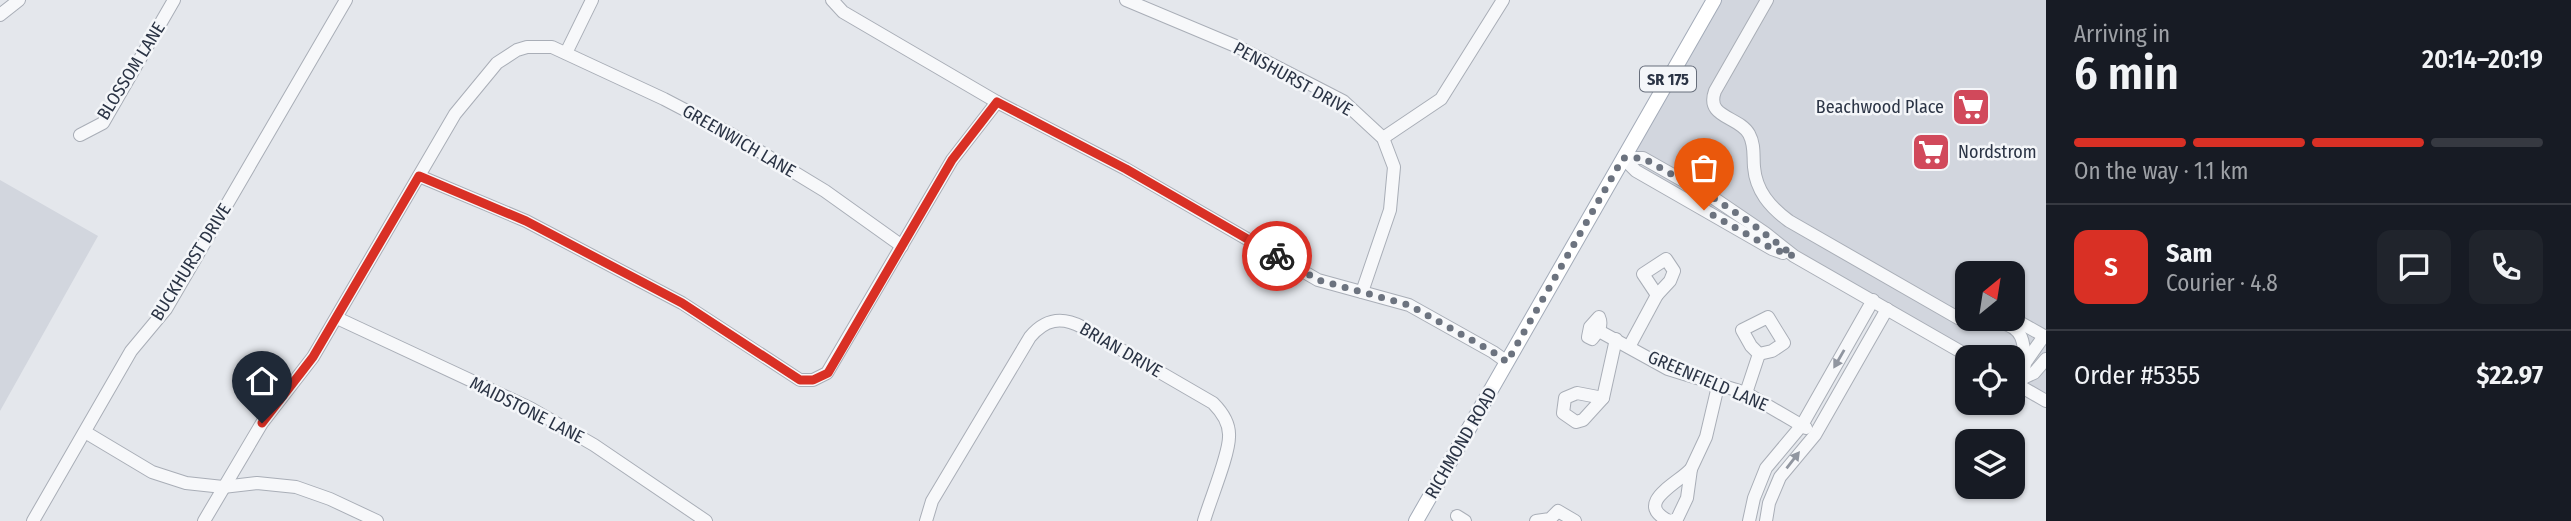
<!DOCTYPE html>
<html lang="en">
<head>
<meta charset="utf-8">
<style>
  :root { --surface:#171b24; --page:#20242c; --text:#f1f3f6; --muted:#9ea1a6; --line:#363941; --accent:#d93025 }
  body { margin:0; font-family:"Fira Sans Condensed",sans-serif; background:var(--page); color:var(--text); height:100vh; display:flex; flex-direction:column; font-size:26px; white-space:nowrap }
  * { box-sizing:border-box; margin:0 }
  p { font-size:23px; color:var(--muted) }
  .icon { flex:none; width:38px; height:38px; fill:none; stroke:currentColor; stroke-width:2; stroke-linecap:round; stroke-linejoin:round }
  .map { position:relative; flex:1; overflow:hidden }
  .drawer { display:flex; flex-direction:column; background:var(--surface); width:525px }
  .drawer>* { flex:none }
  .needle { width:46px; rotate:30deg }
  .fabs { position:absolute; left:1955px; top:261px; display:grid; gap:14px }
  .fabs a { display:grid; place-items:center; width:70px; height:70px; border-radius:14px; background:var(--surface); box-shadow:0 2px 5px #0004; font-size:35px }
  .pin { position:absolute; display:grid; place-items:center; width:60px; height:60px; color:#fff; margin:-72px -30px; border-radius:50% 50% 50% 0; rotate:-45deg; box-shadow:0 0 7px #0007 }
  .pin .icon { rotate:45deg }
  .courier { position:absolute; display:grid; place-items:center; width:70px; height:70px; margin:-35px; border:5px solid #d93025; border-radius:50%; background:#fff; color:#222; box-shadow:0 2px 9px #0007 }
  .overview em { font-style:normal; font-weight:600 }
  .overview div { display:flex; flex-direction:column-reverse }
  .overview { display:flex; align-items:center; justify-content:space-between; height:119px; padding:0 28px }
  h1 { font-size:46px; font-weight:600; line-height:52px }
  .bar { display:grid; grid-template-columns:repeat(4,1fr); gap:10px 7px; align-content:center; height:84px; padding:0 28px }
  .bar i { height:9px; border-radius:5px; background:var(--line) }
  .bar .current { background:var(--accent) }
  .bar p { grid-column:span 4 }
  .line { display:flex; align-items:center; gap:18px; padding:0 28px; border-top:2px solid var(--line) }
  .line div { flex:1 }
  .round { display:grid; place-items:center; flex:none; width:74px; height:74px; border-radius:14px; background:var(--page) }
  main { display:flex; flex:1; min-height:0 }
  .map>svg:first-child { display:block }
  .built { fill:#d2d6de; fill-rule:evenodd }
  .lines { fill:none; stroke-linecap:round; stroke-linejoin:round }
  .minor-casing { stroke:#a9aeb7; stroke-width:14 }
  .major-casing { stroke:#a3abb8; stroke-width:16 }
  .minor { stroke:#f7f8fa; stroke-width:12 }
  .major { stroke:#fff; stroke-width:14 }
  .oneway { fill:#9196a0 }
  .done { stroke:#6c737f; stroke-width:7; stroke-dasharray:0 12.6 }
  .route { stroke:#d93025; stroke-width:9 }
  .labels { text-anchor:middle; dominant-baseline:central; stroke-width:5; stroke-linejoin:round; paint-order:stroke }
  .shield { fill:#f4f6f9; stroke:#676e7b; stroke-width:2 }
  .shield-label { font-size:16px; font-weight:bold; fill:#2b3445 }
  .street-label { font-size:18px; fill:#2b3445; stroke:#f4f6f9 }
  .poi-label { font-size:18px; fill:#2b3445; stroke:#f4f6f9; text-anchor:end }
</style>
</head>
<body>
<main>
<div class="map">
<svg width="2046" height="521" viewBox="0 0 2046 521">
  <rect width="100%" height="100%" fill="#e4e7ec"/>
  <g class="built">
    <path d="M1714 0H2046V401L2013 382 2012 357H1970L1623 158ZM1967 273H2012V318H1967Z"/>
    <polygon points="0,180 98,236 0,411"/>
  </g>
  <g class="lines">
    <defs>
      <g id="minor">
        <polyline points="832,0 843,12 997,102 1126,169 1318,280 1409,305 1493,352 1507,362"/>
        <polyline points="1126,0 1238,47 1343,101 1383,138 1394,167 1390,210 1362,292"/>
        <path d="M1767 0 1715 91C1705 118 1739 116 1749 134 1755 145 1753 155 1754 167 1756 191 1770 207 1789 221L1958 318 1968 320 1986 318"/>
        <polyline points="0,15 19,0"/>
        <polyline points="566,53 592,0"/>
        <polyline points="80,135 103,123 174,0"/>
        <polyline points="1383,138 1441,99 1503,0"/>
        <polyline points="1623,158 1643,158 1712,197 1765,233 1794,256 1970,357"/>
        <polyline points="1623,158 1636,171 1772,249 1783,253"/>
        <polyline points="419,176 526,221 682,303 800,380 813,380 827,373 952,160 997,102"/>
        <polygon points="1666,259 1674,271 1670,281 1657,295 1643,274"/>
        <path d="M1599 317C1603 326 1598 332 1592 339L1588 337 1590 327Z"/>
        <polygon points="1768,317 1784,343 1772,351 1759,354 1751,346 1742,330"/>
        <polyline points="337,318 530,408 594,445 706,521"/>
        <polyline points="2012,318 2046,337"/>
        <path d="M1985 319C1991 322 1994 321 2001 323 2024 328 2024 343 2025 363"/>
        <polyline points="1599,331 1668,369 1746,393 1806,428"/>
        <polyline points="1629,347 1657,295"/>
        <polyline points="2023,378 2034,373 2046,359"/>
        <polyline points="2013,382 2046,401"/>
        <polyline points="2019,385 2023,378 2025,363 2044,336"/>
        <polygon points="1577,393 1603,398 1583,420 1576,422 1563,413 1565,398"/>
        <polyline points="1746,393 1759,354"/>
        <polyline points="1603,398 1616,339"/>
        <polyline points="85,432 152,472 186,483 223,487 257,483 296,487 330,499 377,521"/>
        <path d="M1691 469 1687 498 1677 519 1669 521C1633 503 1677 484 1691 469Z"/>
        <polyline points="1691,469 1706,437 1718,386"/>
        <polyline points="1457,516 1465,521"/>
        <polyline points="33,521 131,351 166,309 346,0"/>
        <polyline points="204,521 262,423 313,357 455,114 497,63 517,50 527,47 552,47 664,99 731,134 825,191 902,246"/>
        <path d="M926 521 932 501 1030 337C1045 319 1061 316 1082 327L1213 403C1222 412 1230 423 1229 437 1229 455 1210 500 1204 521"/>
        <polyline points="1536,521 1550,519 1558,511 1575,521"/>
        <polyline points="1749,521 1754,498 1766,468 1802,425 1873,300"/>
        <polyline points="1766,521 1769,503 1780,477 1815,435 1887,309"/>
      </g>
      <polyline id="major" points="1416,521 1714,0"/>
    </defs>
    <use href="#minor" class="minor-casing"/>
    <use href="#major" class="major-casing"/>
    <use href="#minor" class="minor"/>
    <use href="#major" class="major"/>
  </g>
  <defs><path id="oneway-solid" d="M-6-.8H1V-3.2L6.5 0L1 3.2V.8H-6Z" transform="scale(1.75)"/></defs>
  <g class="oneway">
    <use href="#oneway-solid" transform="translate(1839 359) rotate(120)"/>
    <use href="#oneway-solid" transform="translate(1793 460) rotate(-52)"/>
  </g>
  <g class="lines">
    <polyline class="done" points="1277,256 1318,280 1409,305 1493,352 1507,362 1623,158 1643,158 1712,197 1748,221 1794,256 1773,249 1704,210"/>
    <polyline class="route" points="262,423 313,357 419,176 526,221 682,303 800,380 813,380 828,373 952,160 997,102 1126,169 1277,256"/>
  </g>
  <defs>
    <symbol id="supermarket-square" viewBox="-11 -11 22 22"><rect x="-9" y="-9" width="18" height="18" rx="4" fill="#d1495b" stroke="#f4f6f9"/><path d="M-6-5.5h2.5l.6 2H6L4.5 2H-2.5L-4.4-4H-6ZM-1.5 3.2a1.3 1.3 0 1 0 .1 0ZM3 3.2a1.3 1.3 0 1 0 .1 0Z" fill="#fff"/></symbol>
  </defs>
  <g fill-rule="evenodd">
    <use href="#supermarket-square" x="1949" y="85" width="44" height="44"/>
    <use href="#supermarket-square" x="1909" y="130" width="44" height="44"/>
  </g>
  <g class="labels">
    <rect class="shield" x="1640" y="66.5" width="56" height="25" rx="5"/>
    <g class="shield-label">
      <text x="1668" y="79">SR 175</text>
    </g>
    <g class="street-label">
      <text transform="translate(131 71) rotate(-58)">BLOSSOM LANE</text>
      <text transform="translate(1293 79) rotate(29)">PENSHURST DRIVE</text>
      <text transform="translate(739 141) rotate(30)">GREENWICH LANE</text>
      <text transform="translate(191 262) rotate(-58)">BUCKHURST DRIVE</text>
      <text transform="translate(1121 350) rotate(30)">BRIAN DRIVE</text>
      <text transform="translate(1708 381) rotate(23)">GREENFIELD LANE</text>
      <text transform="translate(527 410) rotate(27)">MAIDSTONE LANE</text>
      <text transform="translate(1461 443) rotate(-60)">RICHMOND ROAD</text>
    </g>
    <g class="poi-label">
      <text x="1944" y="107">Beachwood Place</text>
      <text x="1958" y="152" text-anchor="start">Nordstrom</text>
    </g>
  </g>
</svg>
<div class="fabs">
<a><svg class="needle" viewBox="-14 -14 28 28"><path d="M0-13l5 13h-10z" fill="#e53935"/><path d="M0 13l5-13h-10z" fill="#9ea1a6"/></svg></a>
<a><svg class="icon" aria-label="locate" viewBox="0 0 24 24"><circle cx="12" cy="12" r="6"/><path d="M12 2v4M12 18v4M2 12h4M18 12h4"/></svg></a>
<a><svg class="icon" aria-label="layers" viewBox="0 0 24 24"><path d="M12 4l9 5-9 5-9-5zM3 14l9 5 9-5"/></svg></a>
</div>
<div class="pin" style="left:1704px;top:210px;background:#ea580c"><svg class="icon" aria-label="bag" viewBox="0 0 24 24"><path d="M5 8h14l-1 12H6zM9 8a3 3 0 0 1 6 0"/></svg></div>
<div class="pin" style="left:262px;top:423px;background:#1f2937"><svg class="icon" aria-label="home" viewBox="0 0 24 24"><path d="M3 11l9-7 9 7M6 9v11h12V9"/></svg></div>
<div class="courier" style="left:1277px;top:256px"><svg class="icon" aria-label="bike" viewBox="0 0 24 24"><circle cx="6" cy="16" r="4"/><circle cx="18" cy="16" r="4"/><path d="M6 16l4-8h5l3 8M10 8l3 8H6M13 5h3"/></svg></div>
</div>
<section class="drawer">
<div class="overview"><div><h1>6 min</h1><p>Arriving in</p></div><em>20:14–20:19</em></div>
<div class="bar"><i class="current"></i><i class="current"></i><i class="current"></i><i></i><p>On the way · 1.1 km</p></div>
<div class="line" style="height:126px"><b class="round" style="background:var(--accent);color:#fff">S</b><div><b>Sam</b><p>Courier · 4.8</p></div><a class="round"><svg class="icon" aria-label="chat" viewBox="0 0 24 24"><path d="M4 5h16v11H9l-5 4z"/></svg></a><a class="round"><svg class="icon" aria-label="phone" viewBox="0 0 24 24"><path d="M5 4h4l2 5-3 2q2 4 5 5l2-3 5 2v4C11 20 4 13 5 4z"/></svg></a></div>
<div class="line" style="height:91px"><div>Order #5355</div><b>$22.97</b></div>
</section>
</main>
</body>
</html>
